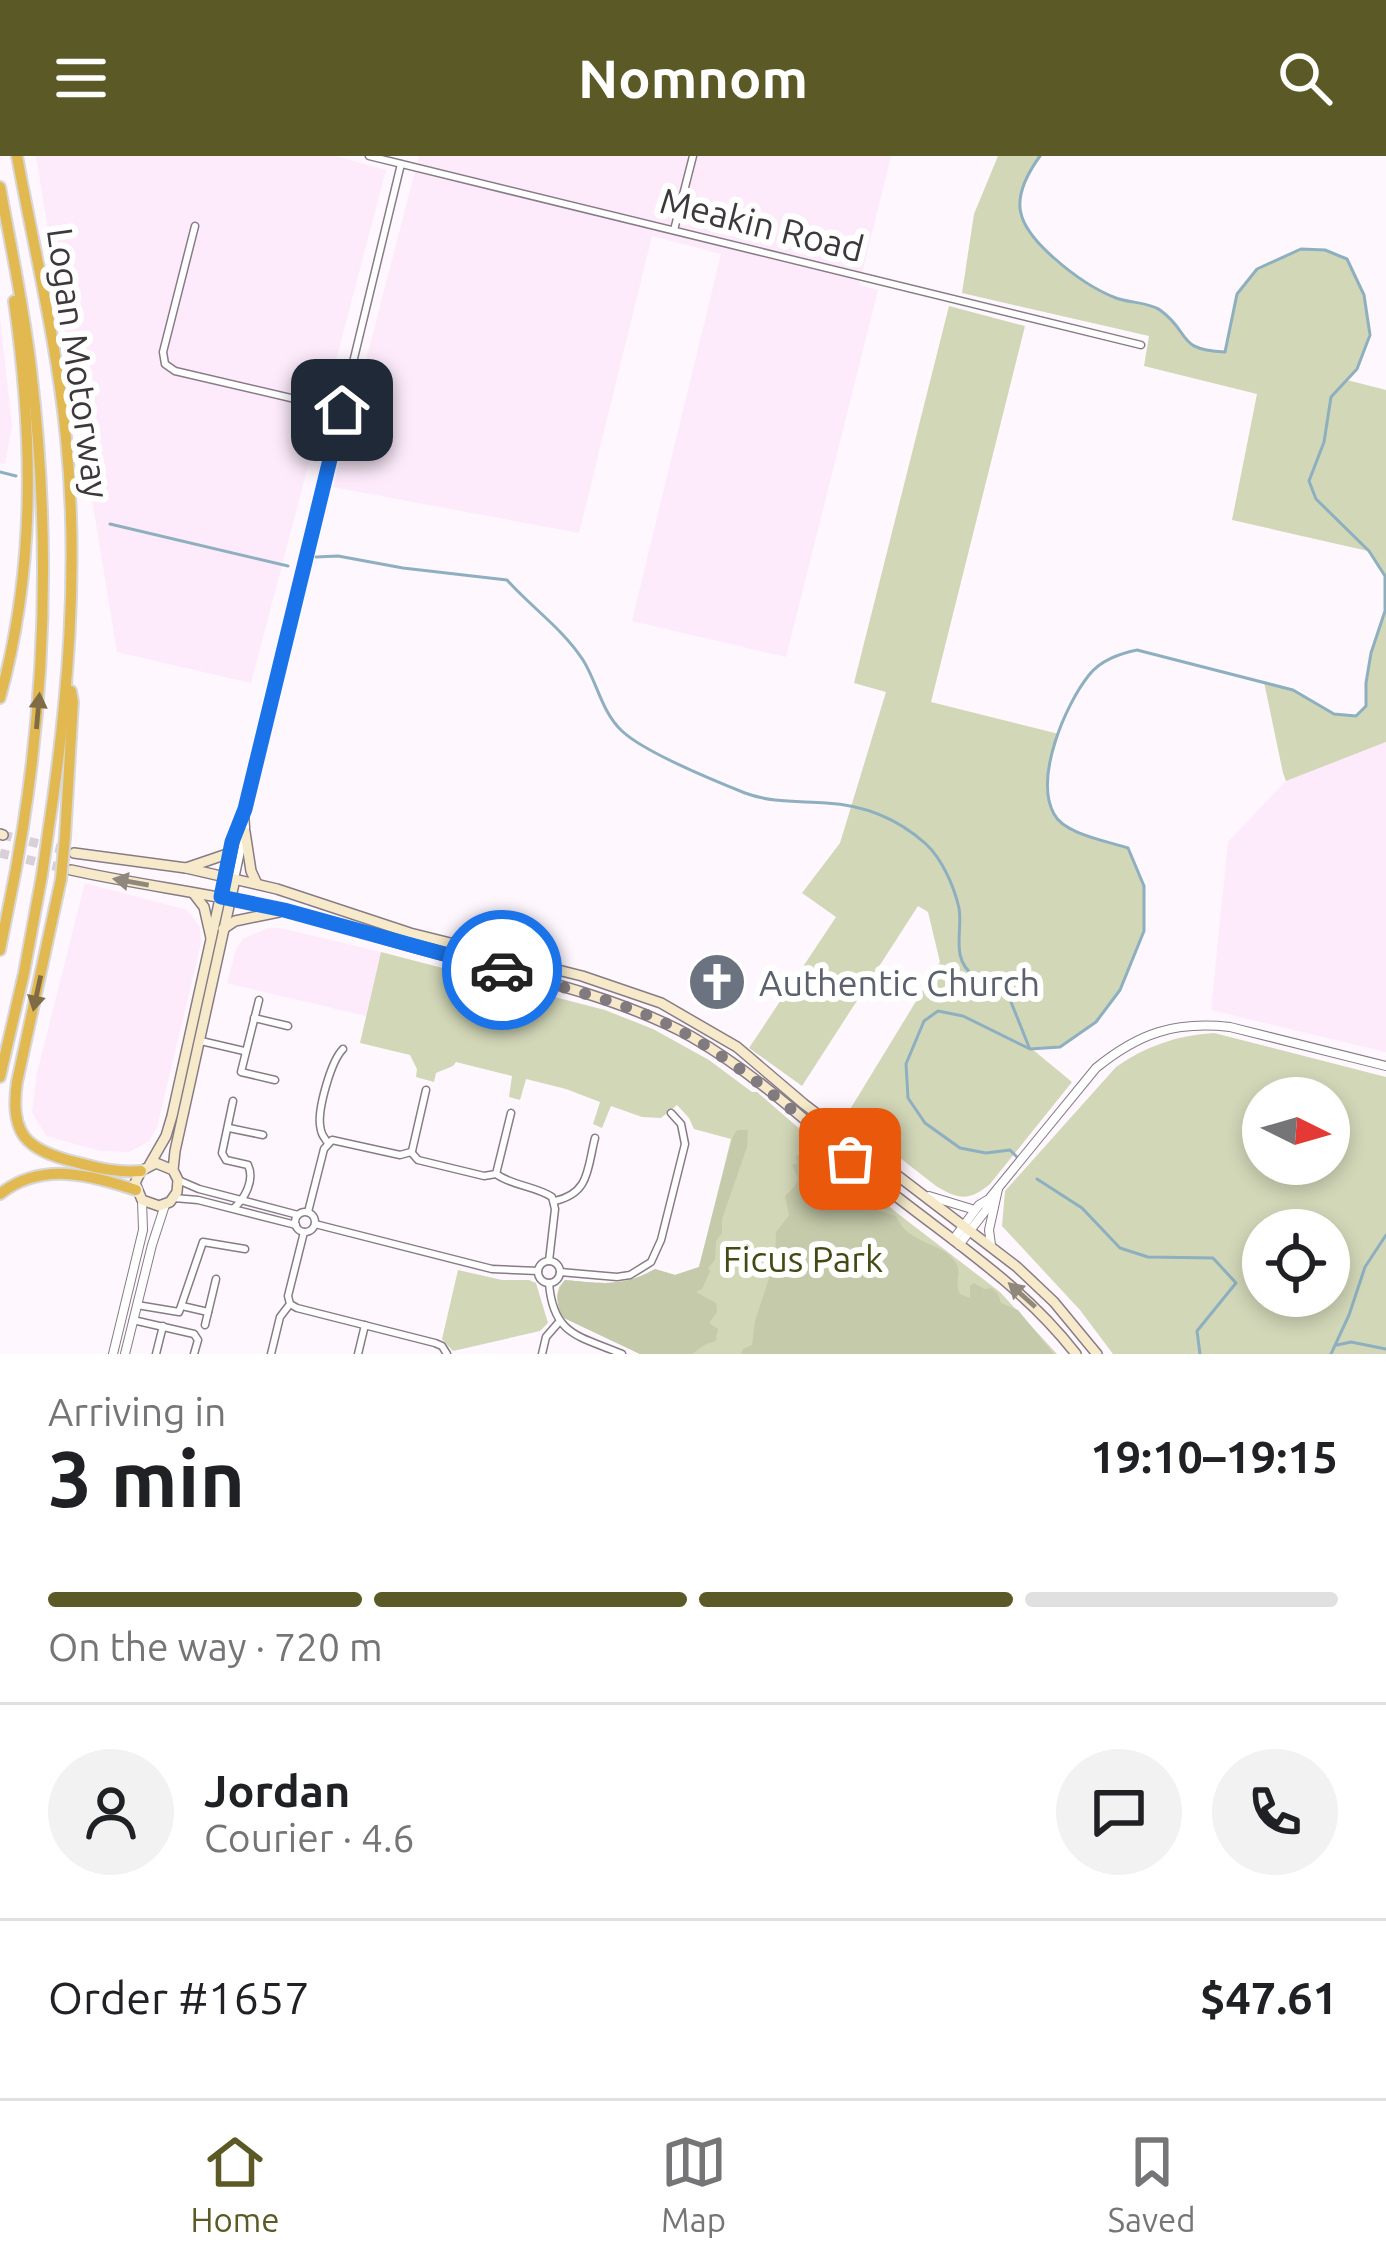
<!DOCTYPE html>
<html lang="en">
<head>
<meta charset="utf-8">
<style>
  :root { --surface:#fff; --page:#f2f2f2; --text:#202124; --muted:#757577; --line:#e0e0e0; --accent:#5b5a26 }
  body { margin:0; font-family:Ubuntu,sans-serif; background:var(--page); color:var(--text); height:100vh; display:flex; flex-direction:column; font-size:45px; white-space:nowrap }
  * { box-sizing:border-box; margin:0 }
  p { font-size:39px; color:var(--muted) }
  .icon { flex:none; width:66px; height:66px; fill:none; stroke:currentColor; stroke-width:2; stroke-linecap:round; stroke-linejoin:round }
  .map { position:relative; height:1198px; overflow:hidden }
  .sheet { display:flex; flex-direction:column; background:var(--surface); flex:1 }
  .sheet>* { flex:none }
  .needle { width:78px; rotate:95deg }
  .controls { position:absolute; left:1242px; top:921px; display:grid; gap:24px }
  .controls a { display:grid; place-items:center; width:108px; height:108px; border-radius:50%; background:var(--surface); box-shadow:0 6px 18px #0003; font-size:60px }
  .pin { position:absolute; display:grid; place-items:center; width:102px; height:102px; color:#fff; margin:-51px; border-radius:24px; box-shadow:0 6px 18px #0006 }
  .courier { position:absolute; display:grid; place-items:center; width:120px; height:120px; margin:-60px; border:9px solid #1a73e8; border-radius:50%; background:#fff; color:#222; box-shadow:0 3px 15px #0007 }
  .overview em { font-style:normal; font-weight:700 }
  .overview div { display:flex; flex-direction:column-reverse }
  .overview { display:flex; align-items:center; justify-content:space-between; height:204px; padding:0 48px }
  h1 { font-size:78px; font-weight:700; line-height:90px }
  .bar { display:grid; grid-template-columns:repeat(4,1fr); gap:18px 12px; align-content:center; height:144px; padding:0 48px }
  .bar i { height:15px; border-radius:9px; background:var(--line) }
  .bar .on { background:var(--accent) }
  .bar p { grid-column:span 4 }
  .line { display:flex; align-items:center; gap:30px; padding:0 48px; border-top:3px solid var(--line) }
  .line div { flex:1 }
  .round { display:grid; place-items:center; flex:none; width:126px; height:126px; border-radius:63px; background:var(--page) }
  header { display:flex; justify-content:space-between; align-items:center; height:156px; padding:0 48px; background:var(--accent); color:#fff; font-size:54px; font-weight:700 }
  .menu { display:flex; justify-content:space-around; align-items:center; height:168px; border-top:3px solid var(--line); background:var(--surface); font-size:33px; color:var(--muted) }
  .menu a { display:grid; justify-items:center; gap:6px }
  .menu .on { color:var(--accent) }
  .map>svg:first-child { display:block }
  .built { fill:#fdebfb }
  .green { fill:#d2d7b8; fill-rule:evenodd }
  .forest { fill:#c5caaa }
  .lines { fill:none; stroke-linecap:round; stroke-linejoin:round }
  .stream { stroke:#8eafc0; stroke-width:3 }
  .secondary-tunnel { stroke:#d7d1d7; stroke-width:9; stroke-dasharray:9 4.5; stroke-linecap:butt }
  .minor-casing { stroke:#877c86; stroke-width:9 }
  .tertiary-casing { stroke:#877c86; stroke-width:10 }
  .secondary-casing { stroke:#877c86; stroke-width:12 }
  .motorway-casing { stroke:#d8d7d8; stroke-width:14 }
  .minor { stroke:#fff; stroke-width:6 }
  .tertiary { stroke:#fff; stroke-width:8 }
  .secondary { stroke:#f6eacb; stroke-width:9 }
  .motorway { stroke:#e2b951; stroke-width:10 }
  .motorway-bridge-casing { stroke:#d8d7d8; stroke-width:14; stroke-linecap:butt }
  .motorway-bridge { stroke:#e2b951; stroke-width:10 }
  .oneway { fill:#7f6c44 }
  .oneway2 { fill:#90887c }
  .done { stroke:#817b80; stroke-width:12; stroke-dasharray:0 21.6 }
  .route { stroke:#1a73e8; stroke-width:15 }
  .labels { text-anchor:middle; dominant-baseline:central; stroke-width:12; stroke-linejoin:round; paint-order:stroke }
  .street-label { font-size:36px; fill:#3d383c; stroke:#fff }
  .worship-label { font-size:36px; fill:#5b616d; stroke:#fff; text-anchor:start }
  .park-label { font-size:36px; fill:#454a15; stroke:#fff }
</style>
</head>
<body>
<header><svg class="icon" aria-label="menu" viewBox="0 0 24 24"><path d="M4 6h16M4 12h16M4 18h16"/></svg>Nomnom<svg class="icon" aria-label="search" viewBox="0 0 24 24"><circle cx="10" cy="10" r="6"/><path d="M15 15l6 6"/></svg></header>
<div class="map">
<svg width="1386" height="1198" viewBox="0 0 1386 1198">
  <rect width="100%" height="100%" fill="#fef7fe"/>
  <g class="built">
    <polygon points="36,0 336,0 386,14 251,527 117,496"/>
    <polygon points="419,0 891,0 859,129 878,134 786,501 632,465 721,98 652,80 579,377 333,331"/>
    <polygon points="0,162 12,270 5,308 0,307"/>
    <polygon points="1386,586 1386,896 1211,854 1228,686 1286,625"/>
    <polygon points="85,727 187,754 200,771 201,787 157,971 149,985 129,996 101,995 46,980 32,956 37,917"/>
    <polygon points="268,772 280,772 381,796 366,860 227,827 236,793 243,783"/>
  </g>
  <g class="green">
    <path d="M998 0H1040C1008 44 1015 68 1054 102 1072 118 1094 133 1116 142 1129 147 1149 146 1160 154 1191 177 1177 196 1226 195L1237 138 1257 113 1301 93 1325 94 1347 103C1368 148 1383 182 1347 224L1386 234V586L1286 625 1283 617 1264 526 1293 534 1334 558 1356 560 1366 550V527L1371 497 1385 454V420L1368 395 1232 364 1257 238 1144 210 1149 180 962 137 974 58Z"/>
    <path d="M949 150 1025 170 931 546 1059 578 1048 613 1046 634 1054 661 1071 675 1128 692 1144 730V775L1120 834 1096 866 1075 882 1060 891 1032 893 1072 926 990 1028C970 1045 959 1044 936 1030L846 960 940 806 928 756 918 750 802 930 749 892 836 761 802 737 840 687 886 536 854 527Z"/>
    <path d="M381 796 605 854 653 873 709 904 752 936H757L897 1057 1000 1136 1057 1198H640L564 1162 560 1156 557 1140 559 1131 565 1124C600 1127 622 1132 655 1113L675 1119 699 1111 731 983 694 973 689 962 677 949 661 962 642 961 611 950 602 972 593 968 600 946 566 933 526 923 520 944 509 941 512 920 456 906 453 910 436 917 434 926 416 921 417 913 410 899 360 887Z"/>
    <path d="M1214 877 1386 921V1198H1113L1080 1154 1002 1070 1005 1035 1116 911C1146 890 1178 879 1214 877ZM1263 942H1329V1008H1263ZM1263 1074H1329V1140H1263Z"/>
    <polygon points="458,1114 502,1124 529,1124 536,1127 548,1167 540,1175 453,1195 442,1183"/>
  </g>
  <g class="forest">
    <path d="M739 974H748L747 991 722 1063V1077L716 1085 715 1104 708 1112 710 1115 702 1133 696 1136 716 1147 717 1156 709 1167 718 1173 716 1185 706 1188 692 1198H640L564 1162C555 1150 555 1135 565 1124 600 1127 622 1132 655 1113L675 1119 699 1111 732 983 736 975Z"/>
    <path d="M807 987C824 989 829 1003 837 1015L847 1019C845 1027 849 1032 857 1036L861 1033 877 1054 896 1060C908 1090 947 1086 957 1109 961 1119 954 1125 960 1138L970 1142V1130L974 1127 984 1133 992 1132 998 1138 1001 1147 1018 1154 1054 1198H741L743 1193 752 1189 755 1165 775 1104 776 1076 789 1059 785 1040 795 1030 798 1022 792 1009 797 1007 796 1000 806 997Z"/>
  </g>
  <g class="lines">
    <g class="stream">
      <polyline points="0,316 16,320"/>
      <polyline points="110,368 288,410"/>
      <path d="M316 401 338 400 403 412 507 424C531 451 563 473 583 504 597 526 602 557 622 575 645 597 715 625 745 637 772 647 798 645 826 647 865 649 897 662 926 688 942 703 954 730 959 752 963 776 950 802 974 820 984 827 997 831 1007 836L1029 891"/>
      <path d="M1017 1001 1010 994 986 997 960 992 925 967 908 942 906 908 924 865 938 855 963 860 1030 893 1060 891 1096 866 1120 834 1144 775V730L1128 692C1107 685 1064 678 1054 658 1034 622 1065 549 1089 519 1101 504 1119 498 1137 494L1293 534 1334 558 1356 560 1366 550V527L1371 497 1385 455V420L1369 395 1316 343 1309 325 1324 286 1331 241 1357 213 1370 179 1364 139 1347 103 1325 94 1301 93 1257 113 1237 138 1225 196C1175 194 1192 177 1160 154 1149 146 1129 147 1116 142 1093 133 1072 118 1054 102 1015 68 1008 44 1040 0"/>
      <polyline points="1037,1023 1082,1052 1120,1092 1148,1101 1213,1102 1236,1127 1197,1175 1200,1198"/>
      <polyline points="1337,1189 1351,1186 1386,1193"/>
      <polyline points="1331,1198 1349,1159 1365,1111 1386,1079"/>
    </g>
    <g class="secondary-tunnel">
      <polyline points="3,679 68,695"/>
      <polyline points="0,697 66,713"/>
    </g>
    <defs>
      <g id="minor">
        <polyline points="369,0 1141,189"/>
        <polyline points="195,70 163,196 165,208 175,215 342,254"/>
        <polyline points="674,74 693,0"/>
        <polyline points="225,720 232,687 245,653 401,8"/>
        <polyline points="235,723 246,672 245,657"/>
        <polyline points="259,844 241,916 275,924"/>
        <polyline points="254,862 288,870"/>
        <polyline points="201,885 244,895"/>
        <path d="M233 945 222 997 226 1004 248 1009C255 1024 245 1042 234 1052"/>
        <polyline points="229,972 263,979"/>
        <path d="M328 987C323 980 321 978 320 969 318 952 331 905 343 893"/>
        <polyline points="412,995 426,934"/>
        <polyline points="496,1018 511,957"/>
        <polyline points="178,1024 199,1033 298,1059"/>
        <polyline points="174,1042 198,1044 296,1069"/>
        <path d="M555 1045C590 1037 587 1013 595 982"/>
        <path d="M308 1056 324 993 332 984 400 999 411 996 418 1004 484 1020 496 1018C513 1030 535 1030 552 1041L555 1053 549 1105"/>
        <circle cx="305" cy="1066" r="10"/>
        <polyline points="315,1068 492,1113 538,1115"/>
        <circle cx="549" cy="1116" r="11"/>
        <polyline points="560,1116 617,1121 630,1119 651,1106 661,1084 685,988 681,968 671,957"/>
        <path d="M549 1127C553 1180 580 1180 622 1198"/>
        <polyline points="290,1148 297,1152 435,1187 442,1190 447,1198"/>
        <polyline points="137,1149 179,1156 203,1086 245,1093"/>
        <polyline points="182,1150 208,1156"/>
        <polyline points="133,1164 194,1178 198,1184 194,1198"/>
        <polyline points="205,1169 216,1123"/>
        <polyline points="156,1198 163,1170"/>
        <polyline points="271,1198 280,1161 290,1148 288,1140 304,1076"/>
        <polyline points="358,1198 365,1169"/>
        <polyline points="542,1198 546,1181 559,1166"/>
      </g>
      <g id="tertiary">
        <polyline points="929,1040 975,1054"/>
        <path d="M953 1084 979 1049 989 1043 1096 912C1139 877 1175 865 1230 871L1386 910"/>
        <polyline points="959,1089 986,1054 989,1044"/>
        <polyline points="991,1089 989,1074 998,1033"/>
        <polyline points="113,1198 143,1074 142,1044"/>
        <polyline points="125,1198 152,1089 165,1049"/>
      </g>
      <g id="secondary">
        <polyline points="245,676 251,715 257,728"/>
        <polyline points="0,678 3,679"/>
        <polyline points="74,697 186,712 277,733 410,777 582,820 661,847 737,891 804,948 1017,1111 1054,1146 1097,1198"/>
        <polyline points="186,712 230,697"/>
        <path d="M71 714C139 729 208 737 276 753 335 766 392 787 451 801 526 820 625 843 692 881 765 923 827 985 892 1037 957 1088 1025 1132 1076 1198"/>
        <polyline points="194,738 204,751 211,782"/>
        <polyline points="223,773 235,765 279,756"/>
        <polyline points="150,1008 166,980 172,960 225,720"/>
        <polyline points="173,1014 156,1007 141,1015 135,1027 142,1044 159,1050 170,1046 177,1036 178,1024 173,1014 175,995 235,723"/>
      </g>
      <g id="motorway">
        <path d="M17 0C34 93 57 187 66 282 79 414 68 546 48 677"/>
        <path d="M0 31C11 91 24 152 31 213 49 365 47 519 23 671"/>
        <path d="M0 542C36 411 33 279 14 145"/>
        <polyline points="65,681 73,546 71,535"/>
        <path d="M61 723 17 926C9 979 27 994 75 1006 98 1012 116 1017 141 1015"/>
        <polyline points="0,794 16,713"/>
        <polyline points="0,921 24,817 42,719"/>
        <path d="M0 1038C42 1005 89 1019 136 1034"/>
      </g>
    </defs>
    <use href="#minor" class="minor-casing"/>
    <use href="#tertiary" class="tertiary-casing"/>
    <use href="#secondary" class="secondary-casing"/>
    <use href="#motorway" class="motorway-casing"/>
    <use href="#minor" class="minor"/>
    <use href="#tertiary" class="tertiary"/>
    <use href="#secondary" class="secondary"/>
    <use href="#motorway" class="motorway"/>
    <defs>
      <g id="motorway-bridge">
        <polyline points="16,713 23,671"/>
        <polyline points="42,719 48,677"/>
        <polyline points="61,723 65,681"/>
      </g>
    </defs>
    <use href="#motorway-bridge" class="motorway-bridge-casing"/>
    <use href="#motorway-bridge" class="motorway-bridge"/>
  </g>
  <defs><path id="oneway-solid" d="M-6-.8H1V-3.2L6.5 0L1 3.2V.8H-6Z" transform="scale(3)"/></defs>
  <g class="oneway">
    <use href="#oneway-solid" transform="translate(38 555) rotate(-85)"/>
    <use href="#oneway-solid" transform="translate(37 837) rotate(102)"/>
  </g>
  <g class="oneway2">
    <use href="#oneway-solid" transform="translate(131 726) rotate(-170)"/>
    <use href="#oneway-solid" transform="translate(1022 1139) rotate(-138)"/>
  </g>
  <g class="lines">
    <path class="done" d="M502 814C566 833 637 848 695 883 751 917 800 961 850 1003"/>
    <polyline class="route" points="342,254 245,653 232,686 221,741 284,754 502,814"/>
  </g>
  <defs>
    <symbol id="church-disc" viewBox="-11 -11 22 22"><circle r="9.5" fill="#6b7280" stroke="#fff"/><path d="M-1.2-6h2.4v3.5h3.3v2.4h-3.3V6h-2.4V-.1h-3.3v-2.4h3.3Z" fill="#fff"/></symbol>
  </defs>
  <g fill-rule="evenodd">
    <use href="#church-disc" x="684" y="793" width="66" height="66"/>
  </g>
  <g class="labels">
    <g class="street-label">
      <text transform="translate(762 68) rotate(14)">Meakin Road</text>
      <text transform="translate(79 207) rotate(82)">Logan Motorway</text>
    </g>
    <g class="worship-label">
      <text x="759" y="826">Authentic Church</text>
    </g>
    <g class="park-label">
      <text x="803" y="1102">Ficus Park</text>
    </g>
  </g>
</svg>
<div class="controls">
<a><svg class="needle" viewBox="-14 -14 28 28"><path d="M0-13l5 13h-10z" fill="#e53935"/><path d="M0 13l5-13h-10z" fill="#757577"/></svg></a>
<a><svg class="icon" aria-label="locate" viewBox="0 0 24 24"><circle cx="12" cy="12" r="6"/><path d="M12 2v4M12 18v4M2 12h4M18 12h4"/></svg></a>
</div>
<div class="pin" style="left:850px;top:1003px;background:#ea580c"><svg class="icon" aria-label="bag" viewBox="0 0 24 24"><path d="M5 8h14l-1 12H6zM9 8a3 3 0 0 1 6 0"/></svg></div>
<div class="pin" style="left:342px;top:254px;background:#1f2937"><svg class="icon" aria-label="home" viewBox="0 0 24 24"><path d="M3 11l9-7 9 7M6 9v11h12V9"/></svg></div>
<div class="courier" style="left:502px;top:814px"><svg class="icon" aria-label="car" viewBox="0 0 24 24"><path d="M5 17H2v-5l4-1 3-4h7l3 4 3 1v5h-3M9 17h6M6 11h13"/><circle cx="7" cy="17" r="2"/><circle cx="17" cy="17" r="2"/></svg></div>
</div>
<section class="sheet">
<div class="overview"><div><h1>3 min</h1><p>Arriving in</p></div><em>19:10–19:15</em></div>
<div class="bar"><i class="on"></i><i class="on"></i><i class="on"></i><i></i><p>On the way · 720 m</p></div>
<div class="line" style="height:216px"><a class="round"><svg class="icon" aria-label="person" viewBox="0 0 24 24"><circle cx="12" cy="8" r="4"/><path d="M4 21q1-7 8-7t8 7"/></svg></a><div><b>Jordan</b><p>Courier · 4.6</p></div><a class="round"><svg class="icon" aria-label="chat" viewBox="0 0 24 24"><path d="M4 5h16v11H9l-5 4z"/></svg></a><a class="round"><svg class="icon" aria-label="phone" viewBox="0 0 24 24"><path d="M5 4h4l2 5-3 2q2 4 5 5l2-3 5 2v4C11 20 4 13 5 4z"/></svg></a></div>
<div class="line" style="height:156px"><div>Order #1657</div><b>$47.61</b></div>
</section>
<nav class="menu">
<a class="on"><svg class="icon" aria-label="home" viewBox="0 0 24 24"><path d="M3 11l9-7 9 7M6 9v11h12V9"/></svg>Home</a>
<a><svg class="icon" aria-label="map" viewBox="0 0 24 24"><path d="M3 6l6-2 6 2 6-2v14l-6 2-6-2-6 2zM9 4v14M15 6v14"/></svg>Map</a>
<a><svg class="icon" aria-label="saved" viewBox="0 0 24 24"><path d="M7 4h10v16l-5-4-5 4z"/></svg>Saved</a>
</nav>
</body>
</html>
